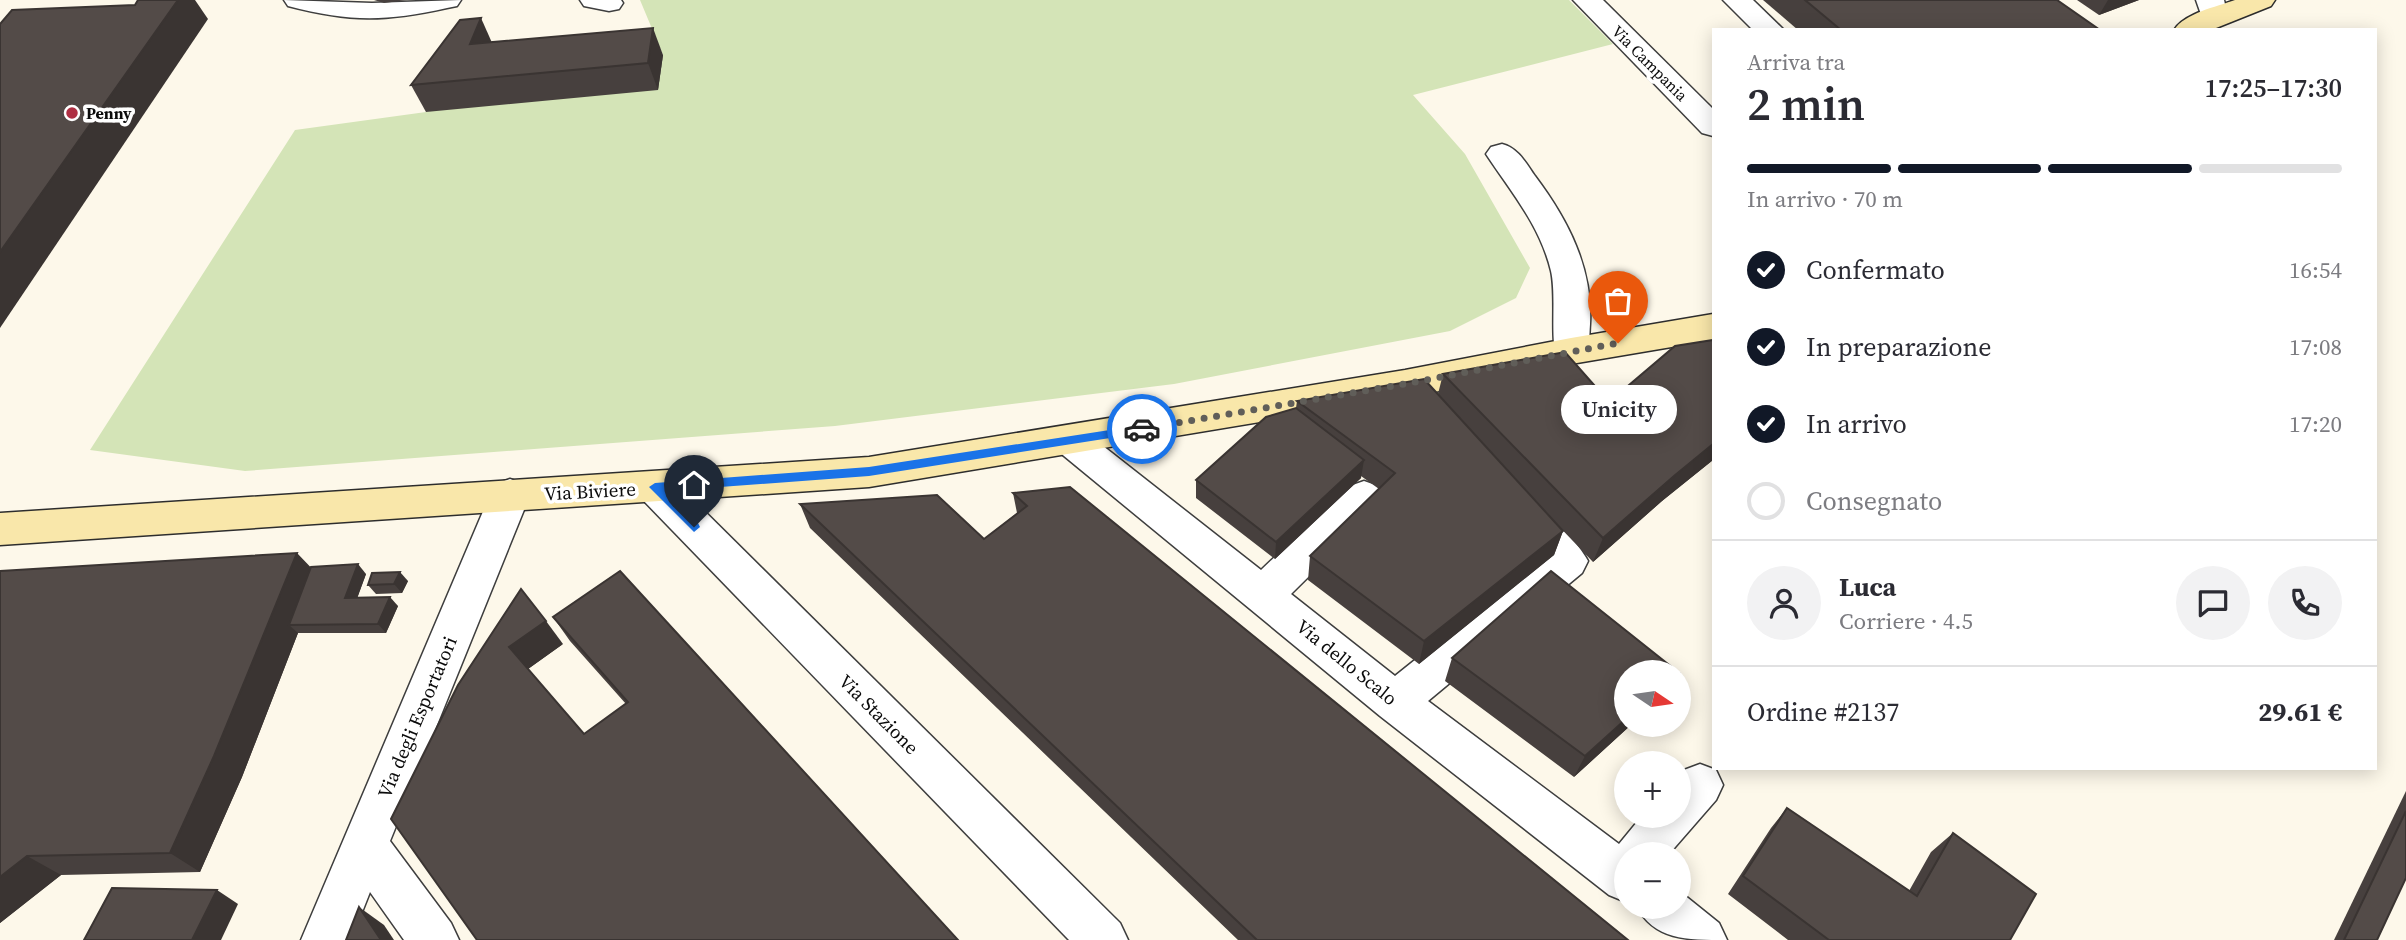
<!DOCTYPE html>
<html lang="it">
<head>
<meta charset="utf-8">
<style>
  :root { --surface:#fff; --page:#f2f2f3; --text:#2b2b33; --muted:#7c7c81; --line:#e1e1e2; --accent:#111827 }
  body { margin:0; font-family:"Source Serif 4",serif; background:var(--page); color:var(--text); height:100vh; display:flex; flex-direction:column; font-size:26px; white-space:nowrap }
  * { box-sizing:border-box; margin:0 }
  p { font-size:23px; color:var(--muted) }
  .icon { flex:none; width:38px; height:38px; fill:none; stroke:currentColor; stroke-width:2; stroke-linecap:round; stroke-linejoin:round }
  .map { position:relative; flex:1; overflow:hidden }
  .sheet { position:absolute; left:1712px; top:28px; width:665px; height:742px; display:flex; flex-direction:column; background:var(--surface); border-radius:0px; box-shadow:0 4px 18px #0003 }
  .sheet>* { flex:none }
  .needle { width:46px; rotate:103deg }
  .tools { position:absolute; left:1614px; top:660px; display:grid; gap:14px }
  .tools a { display:grid; place-items:center; width:77px; height:77px; border-radius:50%; background:var(--surface); box-shadow:0 4px 18px #0003; font-size:35px }
  .pin { position:absolute; display:grid; place-items:center; width:60px; height:60px; color:#fff; margin:-72px -30px; border-radius:50% 50% 50% 0; rotate:-45deg; box-shadow:0 0 7px #0007 }
  .pin .icon { rotate:45deg }
  .courier { position:absolute; display:grid; place-items:center; width:70px; height:70px; margin:-35px; border:5px solid #1a73e8; border-radius:50%; background:#fff; color:#222; box-shadow:0 2px 9px #0007 }
  .bubble { position:absolute; height:49px; border-radius:24px; background:var(--surface); box-shadow:0 4px 18px #0003; font-size:23px; font-weight:600; line-height:49px; text-align:center }
  .head em { font-style:normal; font-weight:600 }
  .head div { display:flex; flex-direction:column-reverse }
  .head { display:flex; align-items:center; justify-content:space-between; height:119px; padding:0 35px }
  h1 { font-size:46px; font-weight:600; line-height:52px }
  .bar { display:grid; grid-template-columns:repeat(4,1fr); gap:10px 7px; align-content:center; height:84px; padding:0 35px }
  .bar i { height:9px; border-radius:5px; background:var(--line) }
  .bar .active { background:var(--accent) }
  .bar p { grid-column:span 4 }
  .line { display:flex; align-items:center; gap:18px; padding:0 35px; border-top:2px solid var(--line) }
  .line div { flex:1 }
  .round { display:grid; place-items:center; flex:none; width:74px; height:74px; border-radius:37px; background:var(--page) }
  ol { padding:0 35px; list-style:none }
  li { display:flex; align-items:center; gap:21px; height:77px }
  li p { margin-inline-start:auto }
  li .icon { padding:7px; border-radius:50%; background:var(--accent); color:#fff; stroke-width:4 }
  li:last-child { color:var(--muted) }
  li i { width:38px; height:38px; border:4px solid var(--line); border-radius:50% }
  .map>svg:first-child { display:block }
  .green { fill:#d4e4b7 }
  .lines { fill:none; stroke-linecap:round; stroke-linejoin:round }
  .minor-casing { stroke:#3e3e3e; stroke-width:3 }
  .secondary-casing { stroke:#2d2d2d; stroke-width:3 }
  .minor { fill:#fff; fill-rule:evenodd }
  .secondary { fill:#f9e7aa; fill-rule:evenodd }
  .wall { fill:#47403e }
  .shaded-wall { fill:#3a3432 }
  .building { fill:#534b48; stroke:#3a3432; stroke-width:2 }
  .route { fill:#1a73e8 }
  .done { stroke:#605e59; stroke-width:7; stroke-dasharray:0 12.6 }
  .poi-dot { fill:#af2f43; stroke:#fff; stroke-width:2.5 }
  .labels { text-anchor:middle; dominant-baseline:central; stroke-width:7; stroke-linejoin:round; paint-order:stroke }
  .far-street-label { font-size:16px; fill:#0b0b0b; stroke:#fff }
  .far-poi-label { font-size:16px; font-weight:bold; fill:#0b0b0b; stroke:#fff; text-anchor:start }
  .street-label { font-size:19px; fill:#0b0b0b; stroke:#fff }
</style>
</head>
<body>
<div class="map">
<svg width="2406" height="940" viewBox="0 0 2406 940">
  <rect width="100%" height="100%" fill="#fdf8ea"/>
  <polygon class="green" points="640,0 1569,0 1613,44 1413,95 1465,154 1530,268 1516,298 1450,331 1174,384 835,426 245,471 90,450 295,130 426,112 663,55"/>
  <g class="lines">
    <defs>
      <g id="minor">
        <path d="M284 0 372 3 461 0 457 6 447 8C384 22 350 22 288 6Z"/>
        <polygon points="580,0 621,0 623,3 619,9 609,11 584,6"/>
        <polygon points="1573,0 1603,0 1713,109 1713,136 1702,133"/>
        <polygon points="1723,0 1753,0 1784,30 1753,30"/>
        <polygon points="2196,0 2224,0 2228,17 2224,23 2214,25 2204,23"/>
        <path d="M1502 144C1518 148 1526 163 1535 176 1568 220 1593 268 1590 324 1589 337 1590 349 1584 360L1571 364 1558 360C1549 343 1557 297 1551 271 1540 225 1511 192 1486 154L1491 147Z"/>
        <path d="M1071 426 1084 431 1261 570 1350 486 1364 481 1378 486 1384 497 1378 508 1291 594 1395 676 1541 559 1506 521 1500 510 1506 499C1516 496 1523 493 1533 498 1546 506 1581 547 1588 561L1582 573 1428 701 1619 844 1642 816H1678V776L1684 770 1700 764 1716 770 1723 785 1716 800 1669 854H1626V902L1609 895 1380 716 1058 451 1052 441 1058 431Z"/>
        <polygon points="655,472 669,476 1120,923 1128,940 1069,940 641,498 636,487 641,476"/>
        <polygon points="510,479 524,484 530,495 390,841 451,923 459,940 404,940 370,892 351,940 301,940 490,495 496,484"/>
        <path d="M1678 890 1719 923 1727 940C1685 940 1655 940 1636 906H1678Z"/>
      </g>
      <g id="secondary">
        <path d="M2235 0H2275L2271 6 2211 30H2174C2185 13 2216 7 2235 0Z"/>
        <polygon points="1713,314 1713,340 1571,364 1405,398 869,487 0,545 0,513 869,457 1405,370 1571,338"/>
      </g>
    </defs>
    <use href="#minor" class="minor-casing"/>
    <use href="#secondary" class="secondary-casing"/>
    <use href="#minor" class="minor"/>
    <use href="#secondary" class="secondary"/>
  </g>
  <g class="wall">
    <polygon points="374,0 407,0 384,3"/>
    <polygon points="1763,0 2057,0 2100,30 1798,30"/>
    <polygon points="2077,0 2139,0 2099,15"/>
    <polygon points="492,42 663,55 658,90 426,112 411,85"/>
    <polygon points="1713,340 1713,460 1662,501 1593,562 1550,517 1563,531 1554,555 1419,664 1308,580 1310,556 1379,489 1361,476 1361,478 1275,559 1196,498 1196,480 1296,408 1297,401 1438,394 1443,374 1609,402"/>
    <polygon points="1013,493 1628,940 1238,940 810,528 800,504 984,539 1017,513"/>
    <polygon points="311,567 366,574 357,598 398,606 386,633 298,633 242,777 200,872 61,875 0,923 0,571"/>
    <polygon points="408,581 402,593 376,594 368,585"/>
    <polygon points="553,617 958,940 458,685 563,644 528,669 584,734 626,704 570,641"/>
    <polygon points="1452,658 1626,724 1632,724 1574,777 1445,681"/>
    <polygon points="2406,791 2406,878 2377,940 2334,940"/>
    <polygon points="1787,808 1909,891 1931,852 1953,833 2010,940 1788,940 1728,894 1771,828"/>
  </g>
  <g class="shaded-wall">
    <polygon points="178,0 195,0 208,19 0,328 0,252"/>
    <polygon points="2108,0 2139,0 2099,15"/>
    <polygon points="481,18 493,45 470,44"/>
    <polygon points="653,28 663,55 658,90 648,63"/>
    <polygon points="1713,444 1713,460 1662,501 1593,562 1603,538 1674,476"/>
    <polygon points="1364,460 1361,478 1275,559 1276,542"/>
    <polygon points="1563,531 1554,555 1419,664 1424,641"/>
    <polygon points="297,553 320,577 289,625 298,633 242,777 200,872 170,853"/>
    <polygon points="358,564 366,574 354,607 345,598"/>
    <polygon points="400,572 408,581 402,593 394,584"/>
    <polygon points="390,597 398,606 386,633 378,624"/>
    <polygon points="546,621 563,644 528,669 509,647"/>
    <polygon points="1626,719 1626,724 1632,724 1574,777 1585,756"/>
    <polygon points="27,856 61,875 0,923 0,877"/>
    <polygon points="217,890 238,904 221,940 192,940"/>
    <polygon points="359,907 384,925 394,940 381,940"/>
  </g>
  <g class="building">
    <polygon points="138,0 178,0 0,252 0,24 12,10 135,5"/>
    <polygon points="1805,0 2057,0 2100,30 1841,30"/>
    <polygon points="481,18 470,44 653,28 648,63 411,85 460,20"/>
    <polygon points="1713,340 1713,444 1674,476 1603,538 1443,374 1565,352 1609,402 1675,346"/>
    <polygon points="1424,379 1563,531 1424,641 1310,556 1395,473 1297,401"/>
    <polygon points="1296,408 1364,460 1276,542 1196,480 1266,417"/>
    <polygon points="1070,487 1628,940 1257,940 800,504 937,495 984,539 1027,506 1013,493"/>
    <polygon points="297,553 214,756 170,853 27,856 0,877 0,571"/>
    <polygon points="358,564 345,598 390,597 378,624 289,625 311,567"/>
    <polygon points="620,571 958,940 477,940 391,819 458,685 521,589 546,621 509,647 584,734 628,702 553,617"/>
    <polygon points="1551,571 1678,672 1626,672 1626,719 1585,756 1452,658"/>
    <polygon points="400,572 394,584 368,585 372,573"/>
    <polygon points="1787,808 1917,896 1953,833 2036,894 2010,940 1829,940 1743,876"/>
    <polygon points="2406,811 2406,878 2377,940 2344,940"/>
    <polygon points="112,888 217,890 192,940 84,940"/>
    <polygon points="359,907 381,940 346,940"/>
  </g>
  <polygon class="route" points="1142,425 1148,429 1142,433 869,476 666,491 698,523 700,527 694,532 649,487 655,483 869,467"/>
  <g class="lines">
    <polyline class="done" points="1142,429 1405,384 1618,343"/>
  </g>
  <circle class="poi-dot" cx="72" cy="113" r="7"/>
  <g class="labels">
    <g class="far-street-label">
      <text transform="translate(1650 63) rotate(45)">Via Campania</text>
    </g>
    <g class="far-poi-label">
      <text x="86" y="113">Penny</text>
    </g>
    <g class="street-label">
      <text transform="translate(590 491) rotate(-3)">Via Biviere</text>
      <text transform="translate(1347 662) rotate(39)">Via dello Scalo</text>
      <text transform="translate(879 714) rotate(45)">Via Stazione</text>
      <text transform="translate(417 717) rotate(-67)">Via degli Esportatori</text>
    </g>
  </g>
</svg>
<div class="tools">
<a><svg class="needle" viewBox="-14 -14 28 28"><path d="M0-13l5 13h-10z" fill="#e53935"/><path d="M0 13l5-13h-10z" fill="#7c7c81"/></svg></a>
<a>+</a>
<a>−</a>
</div>
<div class="pin" style="left:1618px;top:343px;background:#ea580c"><svg class="icon" aria-label="bag" viewBox="0 0 24 24"><path d="M5 8h14l-1 12H6zM9 8a3 3 0 0 1 6 0"/></svg></div>
<div class="pin" style="left:694px;top:527px;background:#1f2937"><svg class="icon" aria-label="home" viewBox="0 0 24 24"><path d="M3 11l9-7 9 7M6 9v11h12V9"/></svg></div>
<div class="courier" style="left:1142px;top:429px"><svg class="icon" aria-label="car" viewBox="0 0 24 24"><path d="M5 17H2v-5l4-1 3-4h7l3 4 3 1v5h-3M9 17h6M6 11h13"/><circle cx="7" cy="17" r="2"/><circle cx="17" cy="17" r="2"/></svg></div>
<div class="bubble" style="left:1561px;top:385px;width:116px">Unicity</div>
<section class="sheet">
<div class="head"><div><h1>2 min</h1><p>Arriva tra</p></div><em>17:25–17:30</em></div>
<div class="bar"><i class="active"></i><i class="active"></i><i class="active"></i><i></i><p>In arrivo · 70 m</p></div>
<ol>
<li><svg class="icon" aria-label="check" viewBox="0 0 24 24"><path d="M5 12l5 5 9-10"/></svg>Confermato<p>16:54</p></li>
<li><svg class="icon" aria-label="check" viewBox="0 0 24 24"><path d="M5 12l5 5 9-10"/></svg>In preparazione<p>17:08</p></li>
<li><svg class="icon" aria-label="check" viewBox="0 0 24 24"><path d="M5 12l5 5 9-10"/></svg>In arrivo<p>17:20</p></li>
<li><i></i>Consegnato</li>
</ol>
<div class="line" style="height:126px"><a class="round"><svg class="icon" aria-label="person" viewBox="0 0 24 24"><circle cx="12" cy="8" r="4"/><path d="M4 21q1-7 8-7t8 7"/></svg></a><div><b>Luca</b><p>Corriere · 4.5</p></div><a class="round"><svg class="icon" aria-label="chat" viewBox="0 0 24 24"><path d="M4 5h16v11H9l-5 4z"/></svg></a><a class="round"><svg class="icon" aria-label="phone" viewBox="0 0 24 24"><path d="M5 4h4l2 5-3 2q2 4 5 5l2-3 5 2v4C11 20 4 13 5 4z"/></svg></a></div>
<div class="line" style="height:91px"><div>Ordine #2137</div><b>29.61 €</b></div>
</section>
</div>
</body>
</html>
